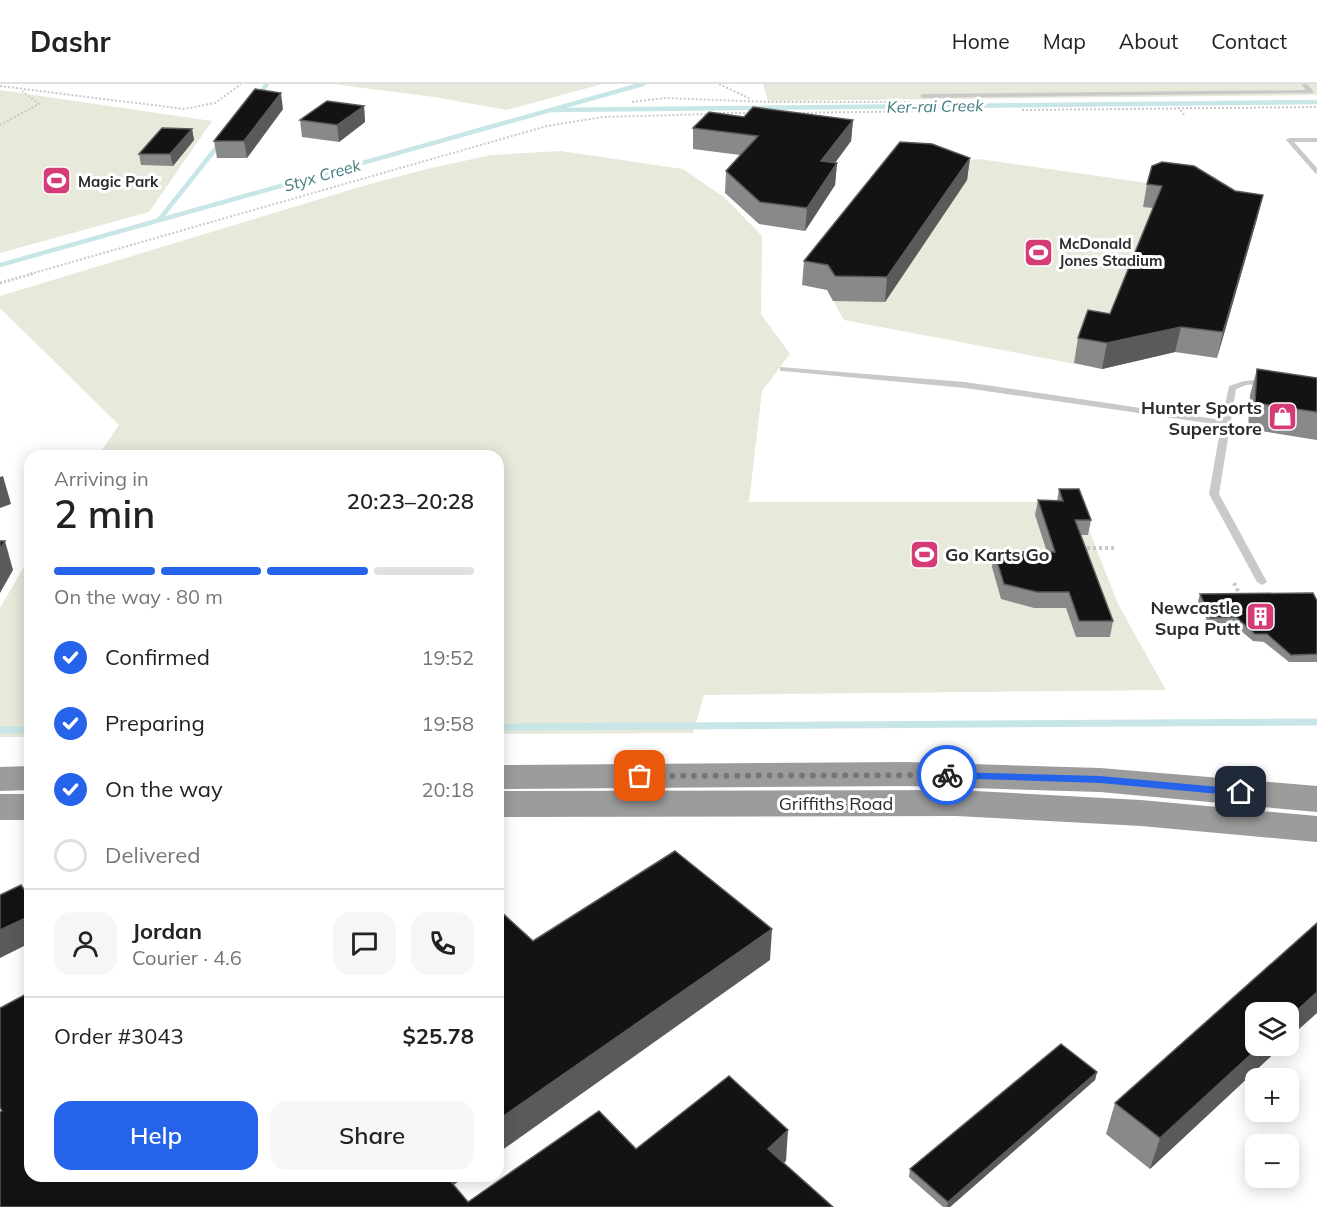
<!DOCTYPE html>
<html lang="en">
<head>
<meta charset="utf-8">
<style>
  :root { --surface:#fff; --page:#f6f6f6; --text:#222; --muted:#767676; --line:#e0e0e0; --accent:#2563eb }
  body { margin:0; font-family:Mulish,sans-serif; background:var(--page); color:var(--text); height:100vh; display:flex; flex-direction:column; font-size:22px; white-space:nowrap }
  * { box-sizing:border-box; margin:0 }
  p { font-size:20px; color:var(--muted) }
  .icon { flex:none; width:33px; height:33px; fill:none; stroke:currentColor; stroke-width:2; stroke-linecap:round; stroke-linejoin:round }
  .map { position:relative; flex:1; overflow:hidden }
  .drawer { position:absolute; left:24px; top:366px; width:480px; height:732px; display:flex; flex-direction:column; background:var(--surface); border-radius:18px; box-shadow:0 3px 15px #0003 }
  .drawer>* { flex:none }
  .fabs { position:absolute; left:1245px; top:918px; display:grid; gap:12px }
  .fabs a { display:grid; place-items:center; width:54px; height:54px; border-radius:12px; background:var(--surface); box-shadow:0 3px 15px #0003; font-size:30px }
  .pin { position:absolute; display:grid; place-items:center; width:51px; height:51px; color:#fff; margin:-26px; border-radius:12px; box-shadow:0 3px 9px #0006 }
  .courier { position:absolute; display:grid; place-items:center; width:60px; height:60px; margin:-30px; border:4px solid #2563eb; border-radius:50%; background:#fff; color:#222; box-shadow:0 2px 8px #0007 }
  .summary em { font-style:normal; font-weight:600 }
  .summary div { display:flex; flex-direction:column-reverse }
  .summary { display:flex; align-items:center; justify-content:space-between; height:102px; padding:0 30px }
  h1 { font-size:39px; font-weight:600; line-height:45px }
  .bar { display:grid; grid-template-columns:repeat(4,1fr); gap:9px 6px; align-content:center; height:72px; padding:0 30px }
  .bar i { height:8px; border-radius:4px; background:var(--line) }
  .bar .active { background:var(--accent) }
  .bar p { grid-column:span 4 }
  .line { display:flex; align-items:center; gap:15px; padding:0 30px; border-top:2px solid var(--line) }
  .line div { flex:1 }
  .round { display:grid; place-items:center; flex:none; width:63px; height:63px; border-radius:18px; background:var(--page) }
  ol { padding:0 30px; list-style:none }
  li { display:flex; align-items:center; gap:18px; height:66px }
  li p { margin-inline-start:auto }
  li .icon { padding:6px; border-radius:50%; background:var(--accent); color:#fff; stroke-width:4 }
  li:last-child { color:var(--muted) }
  li i { width:33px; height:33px; border:3px solid var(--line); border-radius:50% }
  .button { display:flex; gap:12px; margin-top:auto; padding:12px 30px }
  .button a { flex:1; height:69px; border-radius:18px; background:var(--accent); color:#fff; font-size:24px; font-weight:600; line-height:69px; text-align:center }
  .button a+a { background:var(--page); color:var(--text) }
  header { display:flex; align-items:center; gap:36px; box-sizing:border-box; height:84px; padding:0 30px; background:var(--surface); border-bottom:2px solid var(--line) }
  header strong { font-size:28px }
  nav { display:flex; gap:33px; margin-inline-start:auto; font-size:21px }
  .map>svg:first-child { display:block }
  .green { fill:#e7e9db }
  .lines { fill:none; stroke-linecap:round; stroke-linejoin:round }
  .stream-far1 { stroke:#c8e5e7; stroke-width:4.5 }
  .stream { stroke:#c8e5e7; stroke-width:7 }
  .path-far2 { stroke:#c9c9c9; stroke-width:2; stroke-dasharray:2 2; stroke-linecap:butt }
  .path-far1 { stroke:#c9c9c9; stroke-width:3; stroke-dasharray:2 2; stroke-linecap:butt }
  .path { stroke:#c9c9c9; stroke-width:4; stroke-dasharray:3 3; stroke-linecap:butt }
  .service { fill:#c9c9c9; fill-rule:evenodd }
  .trunk { fill:#9c9c9c; fill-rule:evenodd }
  .wall { fill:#898989 }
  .shaded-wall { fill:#5a5a5a }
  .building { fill:#131313; stroke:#5a5a5a; stroke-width:1.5 }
  .route { fill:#2563eb }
  .done { stroke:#767676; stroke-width:6; stroke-dasharray:0 10.8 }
  .labels { text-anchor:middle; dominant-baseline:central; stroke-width:6; stroke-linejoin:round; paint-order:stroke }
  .far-poi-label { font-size:15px; font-weight:bold; fill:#2c2c2c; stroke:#fff; text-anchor:start }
  .far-water-label { font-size:16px; font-style:italic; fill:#407b80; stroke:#fff }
  .poi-label { font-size:18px; font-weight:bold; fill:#2c2c2c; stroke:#fff; text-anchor:end }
  .street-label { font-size:18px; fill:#2c2c2c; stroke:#fff }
</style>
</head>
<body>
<header>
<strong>Dashr</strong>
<nav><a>Home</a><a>Map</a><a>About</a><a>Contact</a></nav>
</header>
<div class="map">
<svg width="1317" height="1123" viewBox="0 0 1317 1123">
  <rect width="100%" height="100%" fill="#fff"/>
  <g class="green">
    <polygon points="333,0 602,0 507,26 434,13"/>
    <polygon points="763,0 1317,0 1317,11 768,17"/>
    <polygon points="0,6 212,37 149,128 0,169"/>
    <polygon points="561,67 683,85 725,114 762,152 761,230 790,270 762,307 749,418 1078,418 1118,520 1166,606 704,611 693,649 498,650 498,372 98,372 119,341 0,224 0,212 370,100 427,85 491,71"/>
    <polygon points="979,75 1189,105 1230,131 1257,135 1217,274 1175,268 1102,285 844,236 827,206 802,201 922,83"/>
    <polygon points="30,472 30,653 0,653 0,524"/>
  </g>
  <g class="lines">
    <g class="stream-far1">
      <polyline points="258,12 267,0"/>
      <polyline points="553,26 1317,18"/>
      <polyline points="159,136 221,58"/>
      <polyline points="0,181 643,0"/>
    </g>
    <g class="stream">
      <polyline points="498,643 1317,638"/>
      <polyline points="0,646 30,646"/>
    </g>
    <g class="path-far2">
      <polyline points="719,0 751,15"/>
      <polyline points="0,2 184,25 215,19 241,0"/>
      <polyline points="632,18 665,14 770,18 911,18"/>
      <polyline points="1178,23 1185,32"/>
      <polyline points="1022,26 1317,23"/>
      <polyline points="719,29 750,29"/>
      <polyline points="791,29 927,27"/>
      <polyline points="0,41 39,20 22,7"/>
      <polyline points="30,190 547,42 603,33 711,30"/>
    </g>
    <polyline class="path-far1" points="0,199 35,189"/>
    <g class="path">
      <polyline points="1081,464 1116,464"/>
      <polyline points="1234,499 1241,513"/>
    </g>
    <g class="service">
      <polygon points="1301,0 1307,0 1314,8 1313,9 923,14 920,12 923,10 1306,6"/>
      <polygon points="1317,54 1317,58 1294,58 1317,84 1317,90 1315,89 1286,56 1289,54"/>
      <polygon points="780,283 965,298 1222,336 1229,302 1244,297 1269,295 1269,299 1246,301 1236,305 1219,410 1267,498 1262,501 1257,498 1209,410 1221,341 965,304 783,287 780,287"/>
    </g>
    <g class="trunk">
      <polygon points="907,678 1100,684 1317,702 1317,728 1100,708 907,702 498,705 498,681"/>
      <polygon points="30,682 30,706 0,707 0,683"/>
      <polygon points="956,706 1141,716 1317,732 1317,758 1141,742 956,732 498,733 498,707"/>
      <rect x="0" y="710" width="30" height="26"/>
    </g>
  </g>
  <g class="wall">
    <polygon points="364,22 365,38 339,58 302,53 300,36"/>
    <polygon points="283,25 247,74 217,74 214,57"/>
    <polygon points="744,33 853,36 851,57 835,79 837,79 835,101 805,147 759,140 725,109 726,87 740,71 693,65 693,44"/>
    <polygon points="192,45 194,56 173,82 141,81 139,70"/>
    <polygon points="970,74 967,96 885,218 833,217 827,206 802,201 804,177"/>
    <polygon points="1147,100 1235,107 1263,111 1257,135 1217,274 1175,268 1102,285 1074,279 1078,254 1110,230 1153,124 1143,123"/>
    <polygon points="1257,285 1317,294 1317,356 1248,345 1250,311"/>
    <polygon points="1059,405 1091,436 1088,451 1081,451 1113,537 1110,553 1076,553 1066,524 1034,524 1001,515 992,483 994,468 1047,468 1035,431 1038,416 1057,417"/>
    <polygon points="1200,510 1317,517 1317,578 1289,578 1264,558 1253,557 1234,541 1209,541 1198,517"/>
    <polygon points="1256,962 1282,962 1150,1085 1106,1050 1115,1019"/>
    <polygon points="1097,988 1095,996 950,1123 943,1123 909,1093 910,1085"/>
  </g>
  <g class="shaded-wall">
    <polygon points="281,9 283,25 247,74 244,57"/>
    <polygon points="364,22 365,38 339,58 337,41"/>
    <polygon points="853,36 851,57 820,99 821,77"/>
    <polygon points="192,45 194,56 173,82 170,70"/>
    <polygon points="970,74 967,96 885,218 887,193"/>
    <polygon points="837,79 835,101 805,147 807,124"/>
    <polygon points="1263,111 1257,135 1217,274 1223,248"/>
    <polygon points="1181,243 1175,268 1102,285 1107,259"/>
    <polygon points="3,392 11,420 0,424 0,393"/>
    <polygon points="5,457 13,486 0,509 0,465"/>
    <polygon points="30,832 30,859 0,874 0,846"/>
    <polygon points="772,845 770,876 498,1069 498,1036"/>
    <polygon points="1317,908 1317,929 1288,955 1288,935"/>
    <polygon points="1260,962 1282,962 1150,1085 1160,1054"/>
    <polygon points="1097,988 1095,996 950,1123 947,1123 948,1118"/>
    <polygon points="788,1046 786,1077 765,1096 768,1065"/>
    <polygon points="437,1092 466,1092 440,1111"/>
  </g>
  <g class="building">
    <polygon points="255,5 281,9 244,57 214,57"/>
    <polygon points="327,17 364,22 337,41 300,36"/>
    <polygon points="753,23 853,36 821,77 837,79 807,124 760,118 726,87 758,52 693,44 709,28 744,33"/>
    <polygon points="162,44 192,45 170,70 139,70"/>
    <polygon points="900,58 932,60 970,74 887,193 835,192 828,181 804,177"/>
    <polygon points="1162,78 1194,82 1235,107 1263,111 1223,248 1181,243 1107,259 1078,254 1088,226 1110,230 1162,102 1147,100 1152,82"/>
    <polygon points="1257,285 1317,294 1317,328 1255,319"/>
    <polygon points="1059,405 1079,405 1091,436 1075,436 1113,537 1079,537 1069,508 1037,508 1004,500 994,468 1055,468 1038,416 1063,417"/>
    <polygon points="0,457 5,457 0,465"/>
    <polygon points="1313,509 1317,517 1317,570 1291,571 1267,550 1255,550 1236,533 1211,534 1200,510"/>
    <polygon points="675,767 772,845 498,1036 498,825 533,857"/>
    <polygon points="21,801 30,814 30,832 0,846 0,811"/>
    <polygon points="1317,839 1317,908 1288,935 1288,928 1256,928 1256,962 1260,962 1160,1054 1115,1019"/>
    <polygon points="30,908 30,1092 446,1092 468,1118 599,1027 636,1065 729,992 788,1046 768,1065 833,1123 0,1123 0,1028 2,1027 0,1023 0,924"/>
    <polygon points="1061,960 1097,988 948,1118 910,1085"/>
  </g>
  <polygon class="route" points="947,688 1100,692 1241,705 1246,708 1241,712 1100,699 944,694 942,691"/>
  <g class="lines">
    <polyline class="done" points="640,692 947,691"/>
  </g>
  <defs>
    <symbol id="stadium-square" viewBox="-11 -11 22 22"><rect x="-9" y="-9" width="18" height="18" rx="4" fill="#d53c77" stroke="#fff"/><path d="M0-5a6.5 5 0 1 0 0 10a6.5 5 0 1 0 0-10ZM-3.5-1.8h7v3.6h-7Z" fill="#fff"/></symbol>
    <symbol id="shop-square" viewBox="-11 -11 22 22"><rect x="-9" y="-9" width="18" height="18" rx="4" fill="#d53c77" stroke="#fff"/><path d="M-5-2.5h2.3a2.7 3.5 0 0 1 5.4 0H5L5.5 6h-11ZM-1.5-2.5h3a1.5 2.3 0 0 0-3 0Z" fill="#fff"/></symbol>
    <symbol id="building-square" viewBox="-11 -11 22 22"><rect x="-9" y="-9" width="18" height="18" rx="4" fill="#d53c77" stroke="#fff"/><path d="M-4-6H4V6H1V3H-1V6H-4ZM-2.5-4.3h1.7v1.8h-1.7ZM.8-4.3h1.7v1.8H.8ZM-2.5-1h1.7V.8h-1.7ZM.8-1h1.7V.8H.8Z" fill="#fff"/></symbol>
  </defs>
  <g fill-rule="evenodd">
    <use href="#stadium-square" x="40" y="80" width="33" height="33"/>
    <use href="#stadium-square" x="1022" y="152" width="33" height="33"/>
    <use href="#shop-square" x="1266" y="316" width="33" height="33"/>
    <use href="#stadium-square" x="908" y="454" width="33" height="33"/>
    <use href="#building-square" x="1244" y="516" width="33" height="33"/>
  </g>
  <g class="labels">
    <g class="far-poi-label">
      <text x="78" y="97">Magic Park</text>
      <text x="1059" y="159">McDonald<tspan x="1059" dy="17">Jones Stadium</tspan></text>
    </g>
    <g class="far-water-label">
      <text transform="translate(935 22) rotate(-1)">Ker-rai Creek</text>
      <text transform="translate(322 91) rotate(-16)">Styx Creek</text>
    </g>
    <g class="poi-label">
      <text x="1262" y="323">Hunter Sports<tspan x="1262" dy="21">Superstore</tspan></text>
      <text x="945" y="470" text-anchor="start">Go Karts Go</text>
      <text x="1240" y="523">Newcastle<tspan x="1240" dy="21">Supa Putt</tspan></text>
    </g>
    <g class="street-label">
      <text x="836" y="719">Griffiths Road</text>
    </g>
  </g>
</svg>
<div class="fabs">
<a><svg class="icon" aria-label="layers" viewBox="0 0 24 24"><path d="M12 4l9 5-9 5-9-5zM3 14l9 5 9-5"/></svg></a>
<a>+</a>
<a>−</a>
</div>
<div class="pin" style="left:640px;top:692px;background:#ea580c"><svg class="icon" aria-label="bag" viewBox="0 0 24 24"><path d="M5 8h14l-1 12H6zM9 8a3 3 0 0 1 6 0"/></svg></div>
<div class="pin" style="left:1241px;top:708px;background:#1f2937"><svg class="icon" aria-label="home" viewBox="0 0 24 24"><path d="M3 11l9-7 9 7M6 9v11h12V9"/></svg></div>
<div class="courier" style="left:947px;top:691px"><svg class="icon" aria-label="bike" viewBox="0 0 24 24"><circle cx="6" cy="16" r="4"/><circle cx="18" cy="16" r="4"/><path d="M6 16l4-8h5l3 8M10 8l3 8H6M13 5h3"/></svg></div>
<section class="drawer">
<div class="summary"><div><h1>2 min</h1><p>Arriving in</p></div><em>20:23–20:28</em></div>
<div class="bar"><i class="active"></i><i class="active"></i><i class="active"></i><i></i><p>On the way · 80 m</p></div>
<ol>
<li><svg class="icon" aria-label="check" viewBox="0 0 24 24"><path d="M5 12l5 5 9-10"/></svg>Confirmed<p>19:52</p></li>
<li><svg class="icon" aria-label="check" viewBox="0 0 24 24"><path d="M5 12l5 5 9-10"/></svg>Preparing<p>19:58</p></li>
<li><svg class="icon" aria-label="check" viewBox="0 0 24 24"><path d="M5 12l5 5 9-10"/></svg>On the way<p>20:18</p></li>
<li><i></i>Delivered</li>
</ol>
<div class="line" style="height:108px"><a class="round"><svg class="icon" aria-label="person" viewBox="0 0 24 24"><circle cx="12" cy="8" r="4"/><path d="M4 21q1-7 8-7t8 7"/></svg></a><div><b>Jordan</b><p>Courier · 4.6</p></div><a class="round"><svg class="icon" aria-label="chat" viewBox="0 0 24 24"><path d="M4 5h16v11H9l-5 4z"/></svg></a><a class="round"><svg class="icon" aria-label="phone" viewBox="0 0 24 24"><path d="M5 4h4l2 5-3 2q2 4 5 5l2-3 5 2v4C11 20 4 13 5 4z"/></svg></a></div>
<div class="line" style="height:78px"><div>Order #3043</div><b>$25.78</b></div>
<div class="button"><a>Help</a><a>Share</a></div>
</section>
</div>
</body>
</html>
